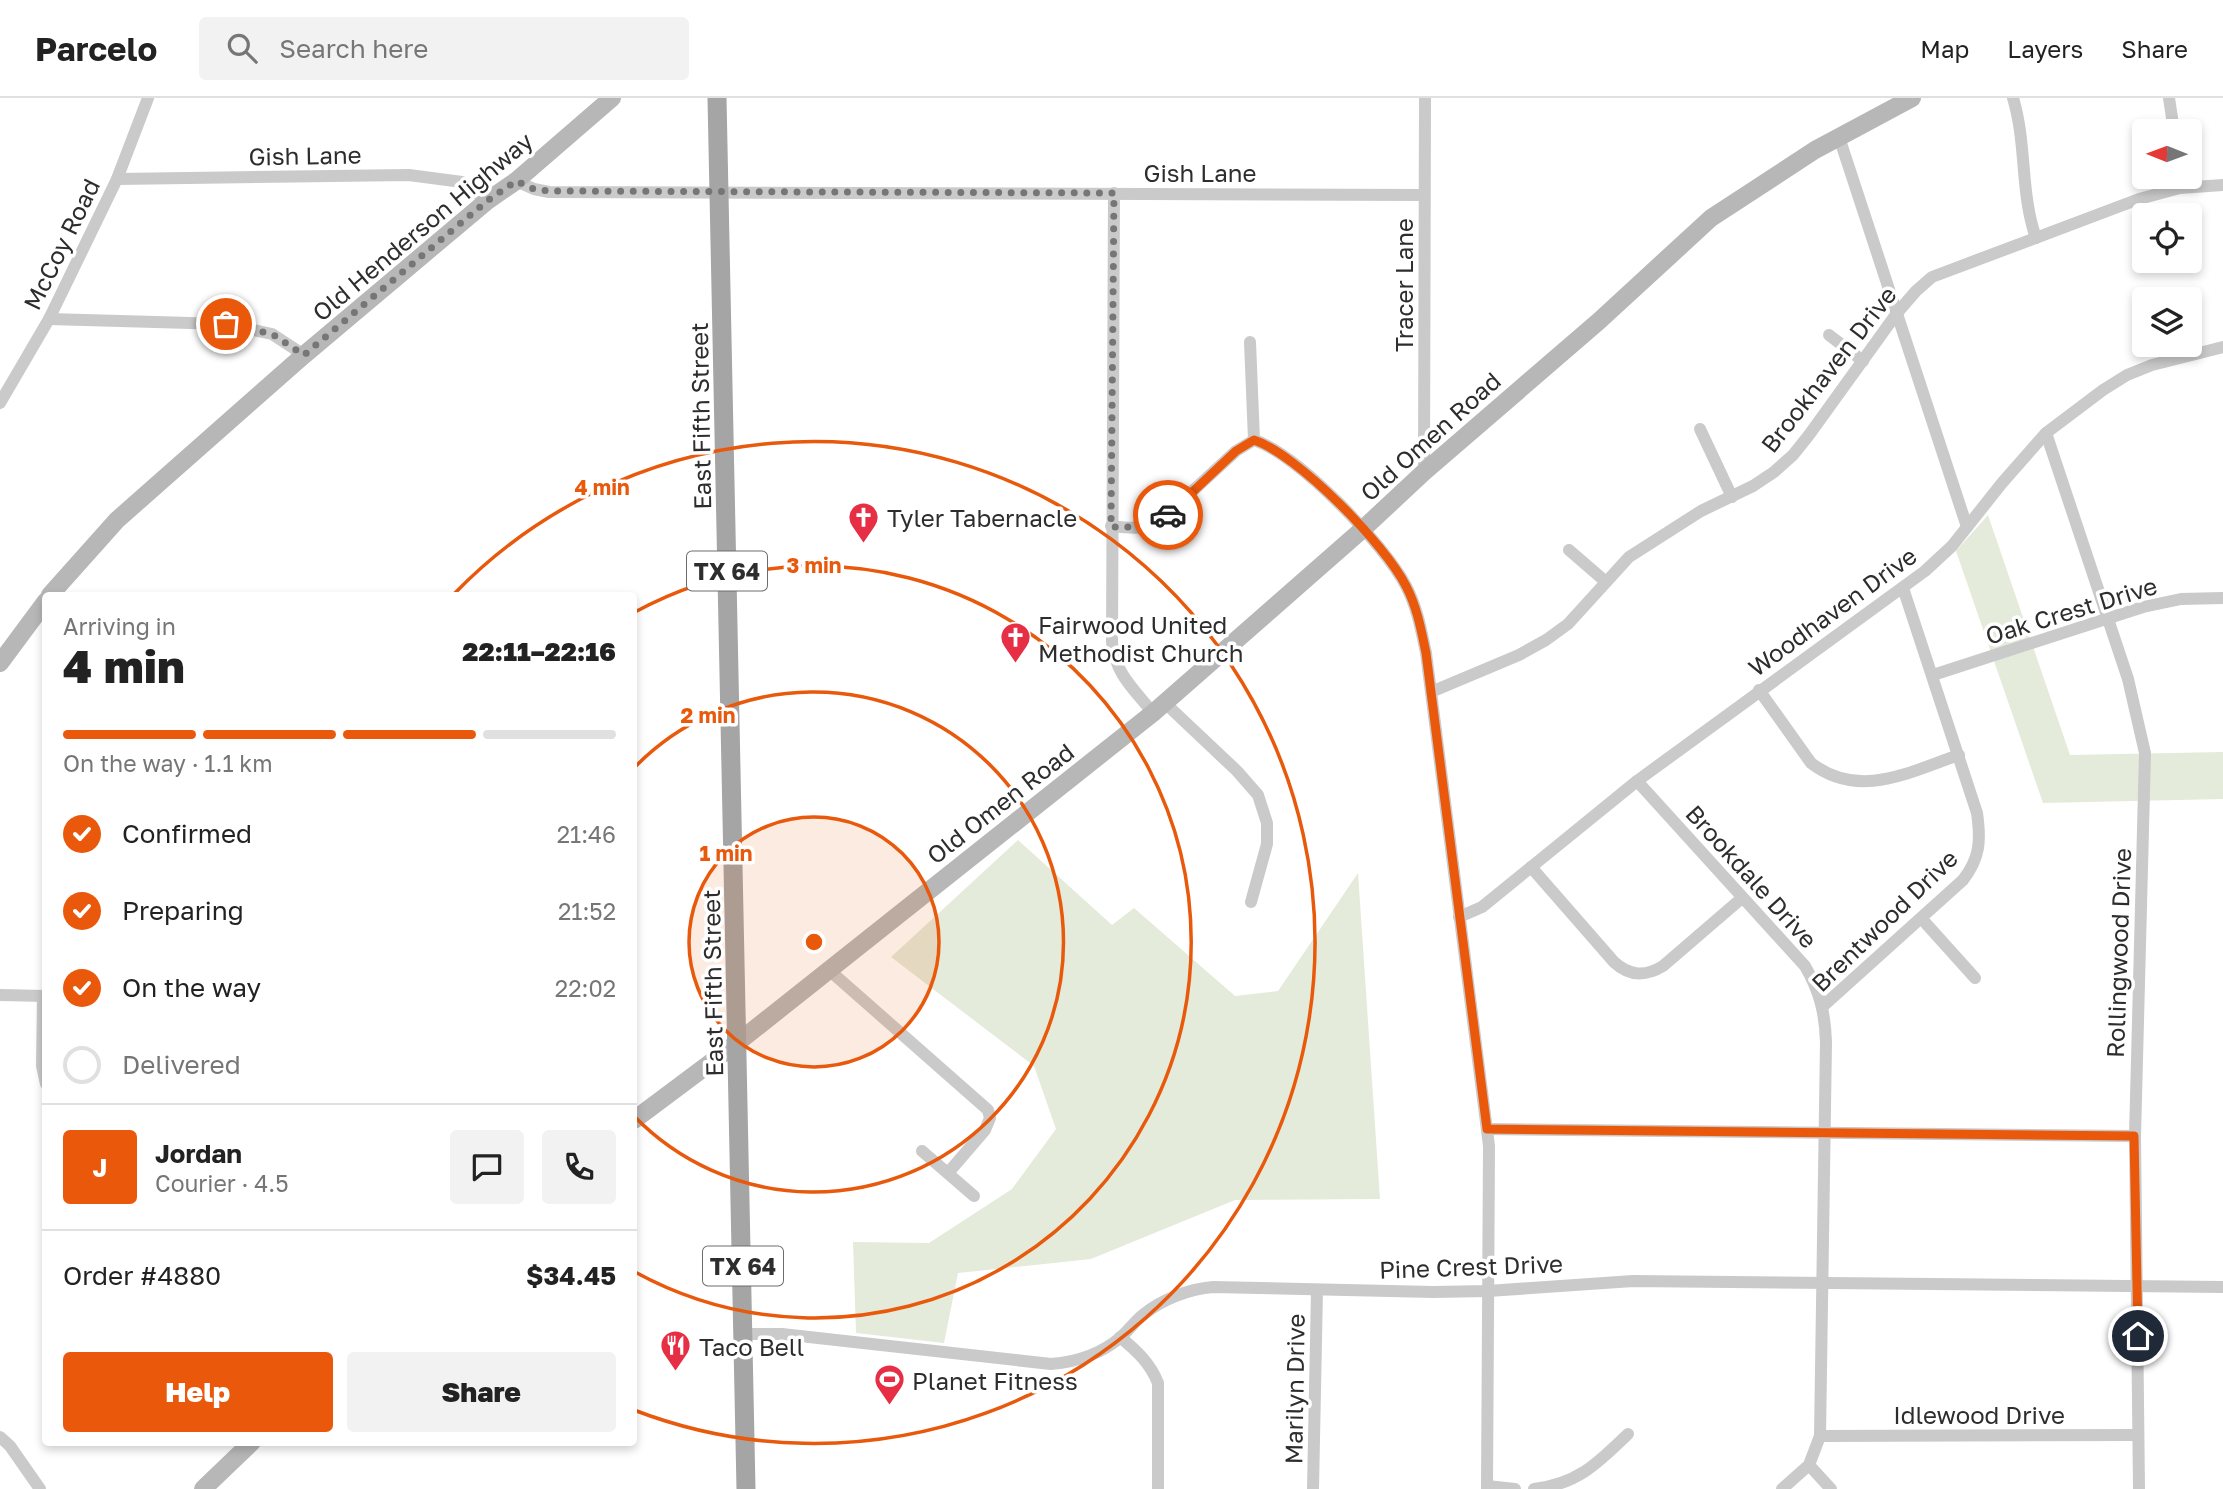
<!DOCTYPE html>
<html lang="en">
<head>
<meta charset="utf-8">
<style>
  :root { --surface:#fff; --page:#f2f2f2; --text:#222; --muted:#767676; --line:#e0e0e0; --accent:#ea580c }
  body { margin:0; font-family:"Golos Text",sans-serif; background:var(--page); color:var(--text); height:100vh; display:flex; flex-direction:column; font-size:26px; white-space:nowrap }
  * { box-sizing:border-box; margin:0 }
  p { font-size:23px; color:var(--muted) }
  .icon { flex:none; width:38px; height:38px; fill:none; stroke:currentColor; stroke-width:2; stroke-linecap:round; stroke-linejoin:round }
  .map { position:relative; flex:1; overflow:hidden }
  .drawer { position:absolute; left:42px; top:494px; width:595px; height:854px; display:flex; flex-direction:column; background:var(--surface); border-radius:7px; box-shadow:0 4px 10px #0003 }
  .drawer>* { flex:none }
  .needle { width:46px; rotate:271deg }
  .controls { position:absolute; left:2132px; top:21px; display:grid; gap:14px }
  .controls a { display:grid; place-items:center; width:70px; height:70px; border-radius:7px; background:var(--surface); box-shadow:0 4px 10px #0003; font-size:35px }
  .pin { position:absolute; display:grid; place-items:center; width:60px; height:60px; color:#fff; margin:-30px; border:4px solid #fff; border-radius:50%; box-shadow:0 2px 7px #0007 }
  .courier { position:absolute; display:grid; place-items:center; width:70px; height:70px; margin:-35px; border:5px solid #ea580c; border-radius:50%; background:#fff; color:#222; box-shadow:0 2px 9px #0007 }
  .summary em { font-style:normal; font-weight:800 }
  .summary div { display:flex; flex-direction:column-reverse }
  .summary { display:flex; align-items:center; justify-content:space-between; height:119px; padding:0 21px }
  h1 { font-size:46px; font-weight:800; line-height:52px }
  .bar { display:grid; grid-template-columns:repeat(4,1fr); gap:10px 7px; align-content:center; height:84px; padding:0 21px }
  .bar i { height:9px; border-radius:5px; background:var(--line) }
  .bar .current { background:var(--accent) }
  .bar p { grid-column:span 4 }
  .line { display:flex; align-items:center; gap:18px; padding:0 21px; border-top:2px solid var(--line) }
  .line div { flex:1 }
  .round { display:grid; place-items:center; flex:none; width:74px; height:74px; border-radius:7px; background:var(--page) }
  ol { padding:0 21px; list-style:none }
  li { display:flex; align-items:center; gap:21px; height:77px }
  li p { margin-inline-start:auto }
  li .icon { padding:7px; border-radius:50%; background:var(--accent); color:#fff; stroke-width:4 }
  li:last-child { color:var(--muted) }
  li i { width:38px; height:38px; border:4px solid var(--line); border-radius:50% }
  .primary-button { display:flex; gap:14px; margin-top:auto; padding:14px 21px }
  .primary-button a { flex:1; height:80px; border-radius:7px; background:var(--accent); color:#fff; font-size:28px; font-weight:800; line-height:80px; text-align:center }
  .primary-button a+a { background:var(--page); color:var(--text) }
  header { display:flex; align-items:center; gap:42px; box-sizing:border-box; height:98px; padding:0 35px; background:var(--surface); border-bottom:2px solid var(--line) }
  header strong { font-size:33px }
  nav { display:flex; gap:38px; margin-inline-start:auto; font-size:24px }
  .search { width:490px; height:63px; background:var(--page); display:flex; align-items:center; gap:18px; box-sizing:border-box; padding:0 24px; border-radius:7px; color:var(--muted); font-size:26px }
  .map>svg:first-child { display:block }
  .green { fill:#e4ebda }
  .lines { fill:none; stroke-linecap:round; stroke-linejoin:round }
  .street { stroke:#cacaca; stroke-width:12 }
  .secondary { stroke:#b7b7b7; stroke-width:18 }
  .primary { stroke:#a5a5a5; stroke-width:19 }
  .done { stroke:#767676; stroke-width:7; stroke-dasharray:0 12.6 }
  .route { stroke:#ea580c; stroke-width:9 }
  .ring { fill:none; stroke:#e8590c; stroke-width:3.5 }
  .labels { text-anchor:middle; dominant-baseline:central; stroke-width:7; stroke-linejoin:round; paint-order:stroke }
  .shield { fill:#fff; stroke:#6c6c6c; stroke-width:2 }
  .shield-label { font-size:23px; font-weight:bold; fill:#2d2d2d }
  .street-label { font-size:24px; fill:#2d2d2d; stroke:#fff }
  .poi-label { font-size:24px; fill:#2d2d2d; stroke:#fff; text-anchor:start }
  .centre { fill:#e8590c; stroke:#fff; stroke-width:3.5 }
  .ring-label { font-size:21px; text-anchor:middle; font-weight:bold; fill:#e8590c; stroke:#fff; stroke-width:7; stroke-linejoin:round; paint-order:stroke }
</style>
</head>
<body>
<header>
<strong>Parcelo</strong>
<div class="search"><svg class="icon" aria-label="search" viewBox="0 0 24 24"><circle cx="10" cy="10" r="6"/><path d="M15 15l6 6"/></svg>Search here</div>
<nav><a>Map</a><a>Layers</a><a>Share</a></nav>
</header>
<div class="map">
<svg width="2223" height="1391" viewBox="0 0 2223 1391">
  <rect width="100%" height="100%" fill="#fff"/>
  <g class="green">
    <polygon points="1988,417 2070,657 2223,654 2223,701 2043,705 1956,453"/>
    <polygon points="1018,742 1112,827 1134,810 1235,898 1278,893 1358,775 1380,1101 1235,1102 1091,1161 958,1175 944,1245 856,1235 853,1144 929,1145 1012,1091 1056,1031 1034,968 891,859"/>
  </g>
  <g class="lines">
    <g class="street">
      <path d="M2013 0C2027 46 2020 95 2036 140"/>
      <polyline points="2169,0 2174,33"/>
      <polyline points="1839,39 1967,429"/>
      <polyline points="117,81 409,77 462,84 487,103"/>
      <polyline points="516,83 534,91 549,94 1424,97"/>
      <path d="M1114 95 1112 544C1115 576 1134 591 1153 615"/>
      <polyline points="49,221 226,226 272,236 304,257"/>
      <polyline points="1829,237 1863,263"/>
      <polyline points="1250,244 1254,342"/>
      <polyline points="0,305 49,221 117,81 148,0"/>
      <polyline points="1700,331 1732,399"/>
      <polyline points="2046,335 2128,581 2145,655 2135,1038 2139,1391"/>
      <path d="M1254 342C1299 357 1384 446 1406 488 1417 509 1421 531 1426 555L1489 1048 1487 1391"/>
      <polyline points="1424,374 1425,0"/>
      <path d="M1111 428C1128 430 1143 432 1159 424L1236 353 1254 342"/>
      <polyline points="1569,452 1606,484"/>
      <polyline points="1933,577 2143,509 2181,501 2223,500"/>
      <path d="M1759 592 1811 665C1859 702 1909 674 1959 657"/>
      <polyline points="1431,594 1519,557 1546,542 1568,526 1629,459 1701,413 1753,388 1774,374 1793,357 1809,337 1897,215 1916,193 1932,179 2139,101 2180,90 2223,87"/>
      <polyline points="1165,605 1237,673 1258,697 1267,725 1267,746 1251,804"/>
      <path d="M1637 683 1805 868C1820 894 1825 915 1826 944L1820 1338 1809 1367 1782 1391"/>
      <path d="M1531 769 1614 864C1629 878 1645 879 1663 868L1742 800"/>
      <polyline points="1459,819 1482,809 1637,683 1925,473 1952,448 2002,385 2046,335 2103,292 2127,277 2152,267 2223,249"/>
      <polyline points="1921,820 1975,880"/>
      <polyline points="829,872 988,1012 990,1020 985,1032 948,1075"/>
      <polyline points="0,897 46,898"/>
      <polyline points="43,898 42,968 46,986"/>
      <path d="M1822 909 1963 782C1980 760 1981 743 1977 715L1903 490"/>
      <polyline points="1487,1031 2135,1038"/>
      <polyline points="922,1053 974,1098"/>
      <path d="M744 1236H782L1051 1266C1077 1264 1101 1256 1121 1239 1129 1232 1135 1223 1144 1216 1163 1201 1189 1191 1213 1189L1433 1194 1488 1193 1633 1183 2223 1189"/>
      <path d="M1120 1239C1137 1253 1150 1265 1158 1285V1391"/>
      <polyline points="1820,1338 2138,1337"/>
      <polyline points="0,1339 10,1348 40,1391"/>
      <polyline points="1809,1367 1831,1391"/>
      <polyline points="1487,1388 1515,1391"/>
      <polyline points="1313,1391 1317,1192"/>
      <path d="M1534 1391C1578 1386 1598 1365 1628 1336"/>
    </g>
    <g class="secondary">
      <polyline points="50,497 117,422 304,257 487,103 516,83 612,0"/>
      <polyline points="0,565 46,503"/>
      <polyline points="634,1022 737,945 1153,615 1364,430 1424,374 1599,223 1711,120 1815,52 1912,0"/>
      <polyline points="203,1391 252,1344"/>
    </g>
    <polyline class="primary" points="717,0 746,1391"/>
  </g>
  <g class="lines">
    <polyline class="done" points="226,226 272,236 304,257 487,103 516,83 534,91 550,93 1114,95 1111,429 1149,429 1168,417"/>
    <path class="route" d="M1168 417 1236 353 1254 342C1298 357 1385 446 1406 488 1417 509 1421 531 1426 555L1487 1031 2134 1038 2138 1238"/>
  </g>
  <circle cx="814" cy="844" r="125" fill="#e8590c" fill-opacity=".12"/>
  <g class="ring">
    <circle cx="814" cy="844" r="125"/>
    <path d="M634 670A250 250 0 1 1 634 1018"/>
    <path d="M635 514A376 376 0 1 1 635 1174"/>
    <path d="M454 496A501 501 0 1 1 634 1312"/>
  </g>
  <defs>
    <symbol id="church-pin" viewBox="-11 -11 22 30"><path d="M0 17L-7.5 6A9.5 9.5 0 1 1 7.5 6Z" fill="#e62e45" stroke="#fff"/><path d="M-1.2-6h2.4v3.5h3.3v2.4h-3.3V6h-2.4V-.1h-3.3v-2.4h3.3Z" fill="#fff"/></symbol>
    <symbol id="restaurant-pin" viewBox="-11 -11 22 30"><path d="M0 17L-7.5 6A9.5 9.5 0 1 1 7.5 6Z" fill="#e62e45" stroke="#fff"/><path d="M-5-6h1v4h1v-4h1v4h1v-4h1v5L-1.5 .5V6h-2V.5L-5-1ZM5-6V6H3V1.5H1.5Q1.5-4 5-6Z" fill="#fff"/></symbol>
    <symbol id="stadium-pin" viewBox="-11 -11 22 30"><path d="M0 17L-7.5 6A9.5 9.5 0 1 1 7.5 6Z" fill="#e62e45" stroke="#fff"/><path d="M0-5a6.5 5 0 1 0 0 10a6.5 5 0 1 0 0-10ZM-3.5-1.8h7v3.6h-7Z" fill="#fff"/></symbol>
  </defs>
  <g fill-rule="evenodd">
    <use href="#church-pin" x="846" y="402" width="35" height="47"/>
    <use href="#church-pin" x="998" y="522" width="35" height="47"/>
    <use href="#restaurant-pin" x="658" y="1230" width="35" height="47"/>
    <use href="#stadium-pin" x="872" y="1264" width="35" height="47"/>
  </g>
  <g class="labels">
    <g class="shield">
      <rect x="687" y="453.5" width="80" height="39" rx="5"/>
      <rect x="703" y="1148.5" width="80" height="39" rx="5"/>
    </g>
    <g class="shield-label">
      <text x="727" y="473">TX 64</text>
      <text x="743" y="1168">TX 64</text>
    </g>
    <g class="street-label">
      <text transform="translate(305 57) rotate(-1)">Gish Lane</text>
      <text x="1200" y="74">Gish Lane</text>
      <text transform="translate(422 128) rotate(-40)">Old Henderson Highway</text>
      <text transform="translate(61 146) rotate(-64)">McCoy Road</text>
      <text transform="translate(1403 187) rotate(-90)">Tracer Lane</text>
      <text transform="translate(1828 271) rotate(-52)">Brookhaven Drive</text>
      <text transform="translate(700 318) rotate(-91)">East Fifth Street</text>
      <text transform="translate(1430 338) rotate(-42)">Old Omen Road</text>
      <text transform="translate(2071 512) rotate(-17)">Oak Crest Drive</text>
      <text transform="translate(1832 513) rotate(-36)">Woodhaven Drive</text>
      <text transform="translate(1000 705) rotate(-38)">Old Omen Road</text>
      <text transform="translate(1752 778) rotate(48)">Brookdale Drive</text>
      <text transform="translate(1884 822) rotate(-44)">Brentwood Drive</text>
      <text transform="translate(2118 855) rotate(-88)">Rollingwood Drive</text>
      <text transform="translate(712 885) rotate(-91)">East Fifth Street</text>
      <text transform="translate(1471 1168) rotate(-2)">Pine Crest Drive</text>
      <text transform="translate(1294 1291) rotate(-89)">Marilyn Drive</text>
      <text x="1979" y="1316">Idlewood Drive</text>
    </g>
    <g class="poi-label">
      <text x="887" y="419">Tyler Tabernacle</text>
      <text x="1038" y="526">Fairwood United<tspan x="1038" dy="28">Methodist Church</tspan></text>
      <text x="699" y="1248">Taco Bell</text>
      <text x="912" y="1282">Planet Fitness</text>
    </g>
  </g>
  <circle cx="814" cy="844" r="10" class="centre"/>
  <g class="ring-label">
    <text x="602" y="397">4 min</text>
    <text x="814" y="475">3 min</text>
    <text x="708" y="625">2 min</text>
    <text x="726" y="763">1 min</text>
  </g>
</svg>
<div class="controls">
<a><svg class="needle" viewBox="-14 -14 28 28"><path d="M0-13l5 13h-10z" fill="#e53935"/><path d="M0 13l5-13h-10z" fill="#767676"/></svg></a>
<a><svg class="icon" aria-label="locate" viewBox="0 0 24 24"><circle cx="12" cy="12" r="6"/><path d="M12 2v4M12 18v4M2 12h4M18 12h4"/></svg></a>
<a><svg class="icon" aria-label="layers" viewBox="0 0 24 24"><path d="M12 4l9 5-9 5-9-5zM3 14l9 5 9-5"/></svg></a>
</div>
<div class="pin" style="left:226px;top:226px;background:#ea580c"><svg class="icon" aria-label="bag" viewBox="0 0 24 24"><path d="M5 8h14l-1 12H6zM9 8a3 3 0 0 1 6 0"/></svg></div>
<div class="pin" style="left:2138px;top:1238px;background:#1f2937"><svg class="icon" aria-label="home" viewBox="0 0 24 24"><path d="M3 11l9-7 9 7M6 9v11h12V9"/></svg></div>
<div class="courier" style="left:1168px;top:417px"><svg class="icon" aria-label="car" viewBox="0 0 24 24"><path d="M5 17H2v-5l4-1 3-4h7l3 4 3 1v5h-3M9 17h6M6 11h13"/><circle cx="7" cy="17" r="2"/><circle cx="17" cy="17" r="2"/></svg></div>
<section class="drawer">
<div class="summary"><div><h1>4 min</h1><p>Arriving in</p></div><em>22:11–22:16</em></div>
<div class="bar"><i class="current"></i><i class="current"></i><i class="current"></i><i></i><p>On the way · 1.1 km</p></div>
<ol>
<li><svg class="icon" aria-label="check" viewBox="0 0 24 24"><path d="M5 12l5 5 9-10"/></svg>Confirmed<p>21:46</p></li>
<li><svg class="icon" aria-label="check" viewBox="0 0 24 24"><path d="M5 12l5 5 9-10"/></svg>Preparing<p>21:52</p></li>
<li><svg class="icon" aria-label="check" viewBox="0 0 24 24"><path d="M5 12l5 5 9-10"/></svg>On the way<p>22:02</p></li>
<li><i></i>Delivered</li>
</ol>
<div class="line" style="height:126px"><b class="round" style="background:var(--accent);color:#fff">J</b><div><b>Jordan</b><p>Courier · 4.5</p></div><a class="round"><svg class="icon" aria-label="chat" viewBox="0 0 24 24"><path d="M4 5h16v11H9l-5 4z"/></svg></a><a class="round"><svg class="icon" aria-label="phone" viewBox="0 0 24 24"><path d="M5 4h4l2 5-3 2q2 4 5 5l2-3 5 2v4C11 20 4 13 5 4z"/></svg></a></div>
<div class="line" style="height:91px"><div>Order #4880</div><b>$34.45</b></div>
<div class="primary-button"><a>Help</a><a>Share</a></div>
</section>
</div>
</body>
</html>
